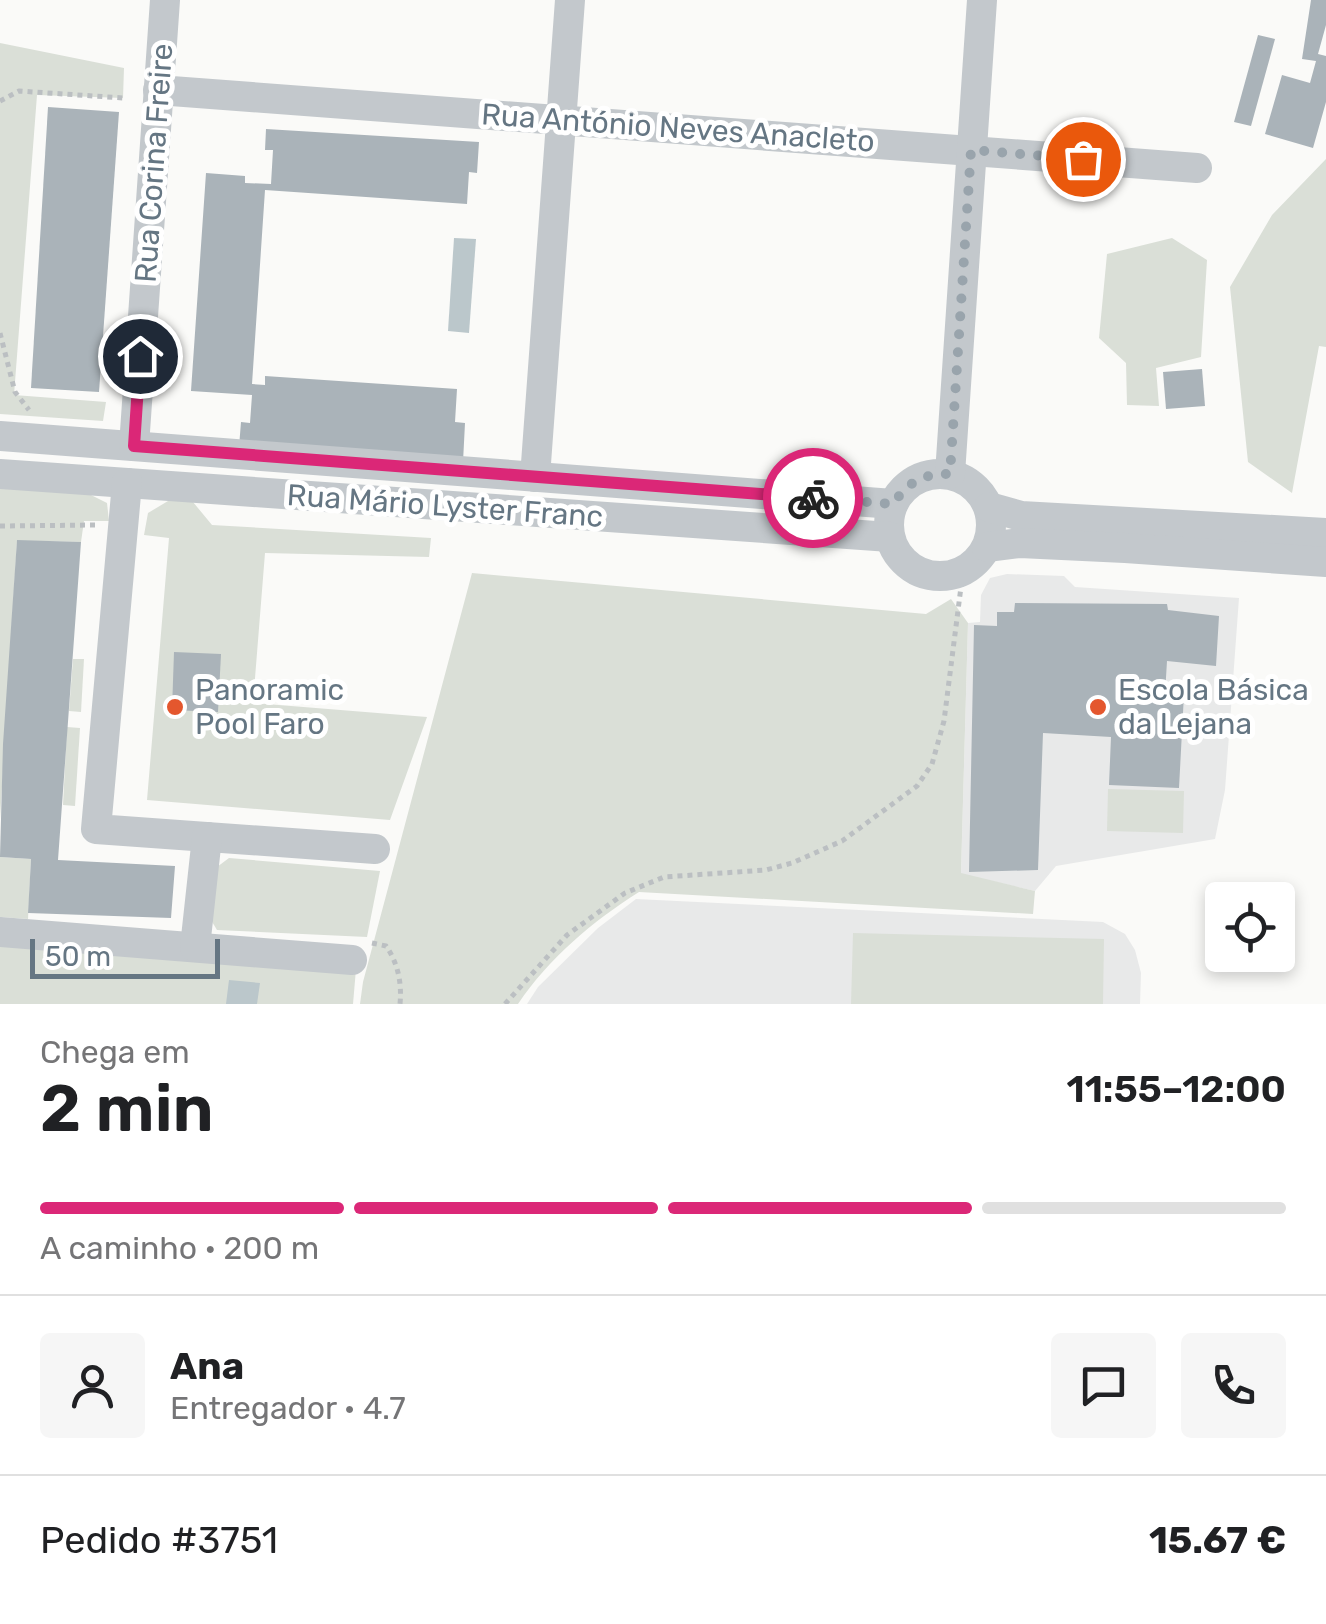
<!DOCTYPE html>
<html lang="pt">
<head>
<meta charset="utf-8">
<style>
  :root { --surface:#fff; --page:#f6f6f6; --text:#202124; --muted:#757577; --line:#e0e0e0; --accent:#db2777 }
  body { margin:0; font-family:Rubik,sans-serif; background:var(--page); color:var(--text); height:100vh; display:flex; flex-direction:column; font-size:38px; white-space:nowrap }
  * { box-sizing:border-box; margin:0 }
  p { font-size:32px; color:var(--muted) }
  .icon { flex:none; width:55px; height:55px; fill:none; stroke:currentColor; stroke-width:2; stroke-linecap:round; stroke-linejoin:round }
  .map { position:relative; height:1004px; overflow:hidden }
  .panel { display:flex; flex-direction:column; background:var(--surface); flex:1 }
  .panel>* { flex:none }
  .tools { position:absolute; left:1205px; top:882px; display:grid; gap:20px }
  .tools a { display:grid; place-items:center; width:90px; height:90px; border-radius:10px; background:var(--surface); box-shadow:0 5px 15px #0003; font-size:50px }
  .scale { position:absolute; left:30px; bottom:25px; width:190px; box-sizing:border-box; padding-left:10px; border:5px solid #657683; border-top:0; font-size:28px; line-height:35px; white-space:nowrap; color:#657683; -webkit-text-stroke:8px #fff; paint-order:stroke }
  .pin { position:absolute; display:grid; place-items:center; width:85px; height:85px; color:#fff; margin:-42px; border:5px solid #fff; border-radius:50%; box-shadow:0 2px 10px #0007 }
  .courier { position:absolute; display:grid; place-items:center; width:100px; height:100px; margin:-50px; border:8px solid #db2777; border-radius:50%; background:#fff; color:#222; box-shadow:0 2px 12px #0007 }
  .summary em { font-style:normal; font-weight:600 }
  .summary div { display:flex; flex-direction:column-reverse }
  .summary { display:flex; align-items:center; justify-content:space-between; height:170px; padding:0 40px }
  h1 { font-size:65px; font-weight:600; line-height:75px }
  .bar { display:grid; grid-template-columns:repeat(4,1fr); gap:15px 10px; align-content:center; height:120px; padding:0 40px }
  .bar i { height:12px; border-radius:8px; background:var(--line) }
  .bar .active { background:var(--accent) }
  .bar p { grid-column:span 4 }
  .line { display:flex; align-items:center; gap:25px; padding:0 40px; border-top:2px solid var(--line) }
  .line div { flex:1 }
  .round { display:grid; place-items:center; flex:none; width:105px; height:105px; border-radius:10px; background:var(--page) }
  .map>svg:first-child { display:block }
  .built { fill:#e8e9e9 }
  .green { fill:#dadfd7 }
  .water { fill:#bbc7cb }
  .building { fill:#aab3b9 }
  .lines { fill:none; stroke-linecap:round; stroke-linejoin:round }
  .path { stroke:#bbbfc2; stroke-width:5; stroke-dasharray:5 5; stroke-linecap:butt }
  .minor { stroke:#c3c8cc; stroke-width:30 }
  .done { stroke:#99a4ac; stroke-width:10; stroke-dasharray:0 18 }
  .route { stroke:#db2777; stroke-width:12 }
  .poi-dot { fill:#e4572e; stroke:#fff; stroke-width:4 }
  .labels { text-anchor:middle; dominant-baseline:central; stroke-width:10; stroke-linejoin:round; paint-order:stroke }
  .street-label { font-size:30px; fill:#657683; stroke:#fff }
  .poi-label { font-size:30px; fill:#657683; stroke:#fff; text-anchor:start }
</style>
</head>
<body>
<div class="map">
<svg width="1326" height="1004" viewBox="0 0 1326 1004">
  <rect width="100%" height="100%" fill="#fafaf8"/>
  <g class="built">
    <polygon points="1007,574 1064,576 1075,587 1239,598 1225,790 1215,839 1056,866 1035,891 961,874 968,623 980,622 981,595 990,578"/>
    <polygon points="636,899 1103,922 1125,934 1135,950 1141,973 1140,1004 527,1004 538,987 598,928"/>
  </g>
  <g class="green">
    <polygon points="0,43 124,68 123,98 37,95 14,395 106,402 103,421 0,414"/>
    <polygon points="1326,159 1326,347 1319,346 1292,493 1248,462 1230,287 1272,215"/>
    <polygon points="1172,238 1207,260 1201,357 1156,368 1159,406 1127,405 1126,363 1099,338 1107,254"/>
    <polygon points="0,486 87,493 107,503 109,521 84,521 81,542 17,541 0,819"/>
    <polygon points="173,498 193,502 212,525 431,538 429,557 265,553 253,703 427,717 390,820 147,800 169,538 144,535 148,513"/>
    <path d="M472 573 926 614 951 599 968 623 961 873 1035 891 1033 914 639 892C593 921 549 958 518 1004H360L363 982Z"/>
    <polygon points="73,659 84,659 81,712 69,711"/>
    <polygon points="67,727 80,728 75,806 63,805"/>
    <polygon points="1108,789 1184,791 1183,833 1107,831"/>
    <polygon points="0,857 31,859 28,919 0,917"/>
    <polygon points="229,858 380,871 367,937 217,930 211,920 217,867"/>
    <polygon points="853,933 1104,939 1103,1004 851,1004"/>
    <polygon points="0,941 356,969 353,1004 0,1004"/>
  </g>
  <g class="water">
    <polygon points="454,238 476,239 469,333 448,331"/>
    <polygon points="229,980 260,983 257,1004 226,1004"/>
  </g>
  <g class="building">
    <polygon points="1311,0 1326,0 1326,25 1318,54 1326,56 1326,102 1313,148 1265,134 1282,75 1310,83 1316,61 1302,59"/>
    <polygon points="1258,35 1275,39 1251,126 1234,122"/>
    <polygon points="48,107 119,112 99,392 31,388"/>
    <polygon points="266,129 479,142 477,173 469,172 467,204 265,190 252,384 265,385 265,376 457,389 455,422 465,423 463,462 239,447 241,422 250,423 252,395 191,391 206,173 245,176 245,183 271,184 273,150 265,150"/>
    <polygon points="1202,369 1205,406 1166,409 1163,372"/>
    <polygon points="17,540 81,542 58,860 175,866 171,918 28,913 31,859 0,857 3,744"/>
    <polygon points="1015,603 1167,604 1168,610 1219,616 1216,666 1167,661 1165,694 1184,694 1179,788 1109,785 1111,737 1043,733 1038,870 969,872 974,625 997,626 997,612 1014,612"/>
    <polygon points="174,652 221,654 218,712 172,710"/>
  </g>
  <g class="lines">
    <g class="path">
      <polyline points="0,101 19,91 123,98"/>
      <polyline points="0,333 15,392 29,410"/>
      <polyline points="0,526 97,525"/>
      <path d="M372 943 386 946C398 963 402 983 400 1004"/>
      <polyline points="505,1004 567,935 625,893 664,877 766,870 792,863 842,841 917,786 932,764 944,721 963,571"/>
    </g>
    <g class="minor">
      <polyline points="158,90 1197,168"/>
      <polyline points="0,436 893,504"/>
      <polyline points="134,446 165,0"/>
      <circle cx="940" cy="525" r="51"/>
      <polyline points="0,474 890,537"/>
      <polyline points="950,474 982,0"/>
      <polyline points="535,477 570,0"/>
      <polyline points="127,483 96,829 375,849"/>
      <polyline points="989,507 1021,516 1326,533"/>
      <polyline points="987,547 1020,543 1125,548 1326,562"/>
      <polyline points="0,932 352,960"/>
      <polyline points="195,947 207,837"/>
    </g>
  </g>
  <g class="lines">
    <path class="done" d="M813 498 893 504C909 481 923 474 950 474L971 150 1083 159"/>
    <polyline class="route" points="140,356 134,446 813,498"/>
  </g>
  <g class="poi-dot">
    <circle cx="175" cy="707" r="10"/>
    <circle cx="1098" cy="707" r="10"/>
  </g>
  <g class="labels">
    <g class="street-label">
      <text transform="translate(678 128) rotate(4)">Rua António Neves Anacleto</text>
      <text transform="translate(154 163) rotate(-86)">Rua Corina Freire</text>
      <text transform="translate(445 506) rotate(4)">Rua Mário Lyster Franc</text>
    </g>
    <g class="poi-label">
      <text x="195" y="690">Panoramic<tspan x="195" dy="34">Pool Faro</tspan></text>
      <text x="1118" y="690">Escola Básica<tspan x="1118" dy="34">da Lejana</tspan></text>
    </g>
  </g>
</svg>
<div class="tools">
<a><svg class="icon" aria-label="locate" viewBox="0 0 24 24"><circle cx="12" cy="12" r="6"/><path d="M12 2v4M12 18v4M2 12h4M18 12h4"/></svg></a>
</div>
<div class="scale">50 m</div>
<div class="pin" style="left:1083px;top:159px;background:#ea580c"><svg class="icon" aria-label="bag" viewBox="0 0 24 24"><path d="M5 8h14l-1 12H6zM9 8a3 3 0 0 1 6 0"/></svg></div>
<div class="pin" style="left:140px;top:356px;background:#1f2937"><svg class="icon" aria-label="home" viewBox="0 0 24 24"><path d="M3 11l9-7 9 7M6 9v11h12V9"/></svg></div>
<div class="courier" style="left:813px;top:498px"><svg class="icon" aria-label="bike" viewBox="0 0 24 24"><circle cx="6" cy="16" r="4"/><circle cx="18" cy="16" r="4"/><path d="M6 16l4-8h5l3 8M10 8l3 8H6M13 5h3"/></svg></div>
</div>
<section class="panel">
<div class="summary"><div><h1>2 min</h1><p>Chega em</p></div><em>11:55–12:00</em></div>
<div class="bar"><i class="active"></i><i class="active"></i><i class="active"></i><i></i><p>A caminho · 200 m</p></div>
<div class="line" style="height:180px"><a class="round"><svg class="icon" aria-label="person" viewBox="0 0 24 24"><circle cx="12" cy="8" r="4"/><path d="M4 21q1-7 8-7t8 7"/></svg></a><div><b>Ana</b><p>Entregador · 4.7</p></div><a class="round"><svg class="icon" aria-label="chat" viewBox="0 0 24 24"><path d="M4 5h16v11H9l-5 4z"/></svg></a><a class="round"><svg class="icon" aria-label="phone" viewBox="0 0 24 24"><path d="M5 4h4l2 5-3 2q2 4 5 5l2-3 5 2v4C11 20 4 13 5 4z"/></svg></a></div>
<div class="line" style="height:130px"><div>Pedido #3751</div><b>15.67 €</b></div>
</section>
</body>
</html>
